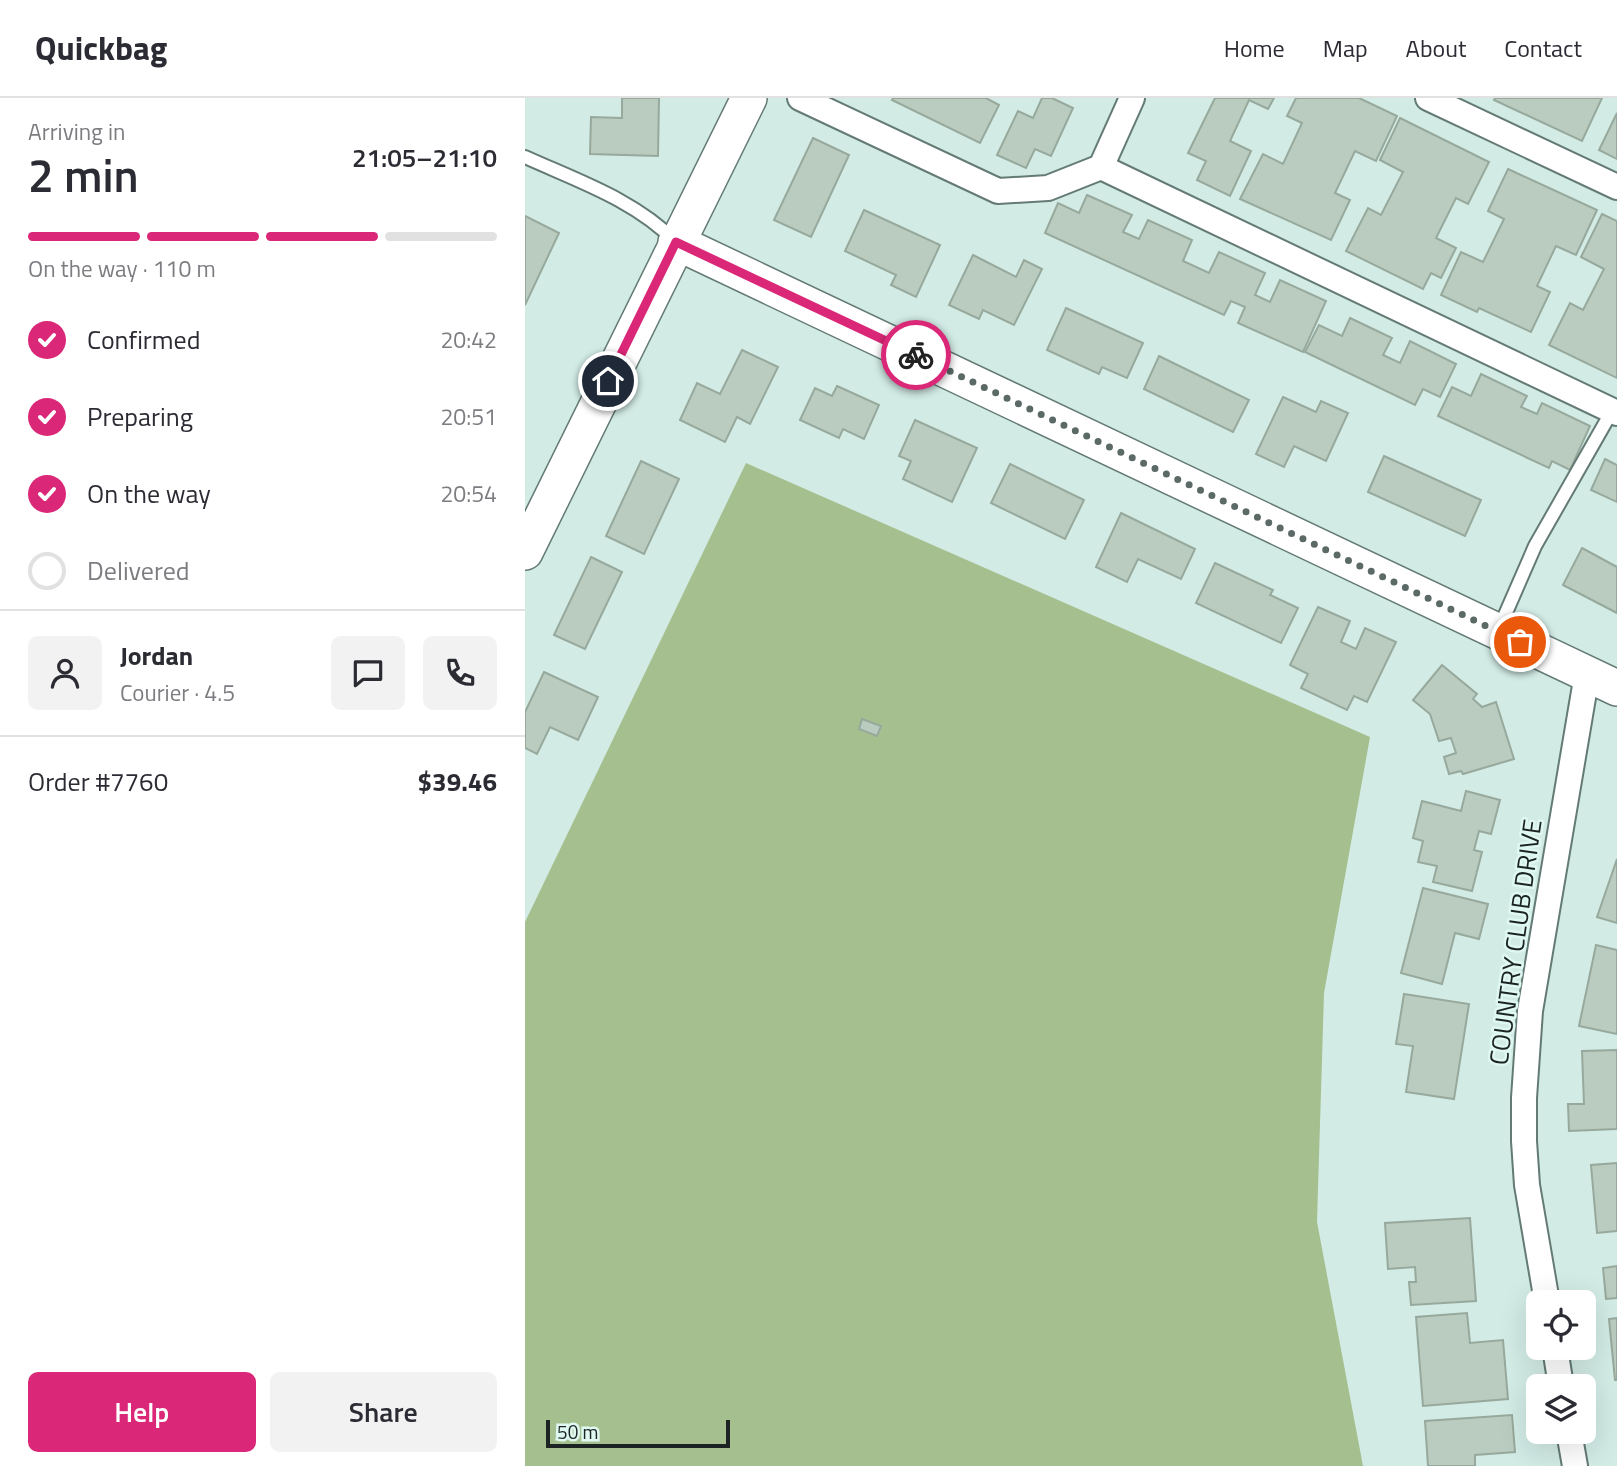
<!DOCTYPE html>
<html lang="en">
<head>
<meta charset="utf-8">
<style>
  :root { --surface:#fff; --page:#f2f2f3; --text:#2b2b33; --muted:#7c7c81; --line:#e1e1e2; --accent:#db2777 }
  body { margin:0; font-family:"Titillium Web",sans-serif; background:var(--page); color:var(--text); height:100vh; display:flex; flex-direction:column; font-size:26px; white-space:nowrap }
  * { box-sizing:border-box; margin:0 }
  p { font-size:23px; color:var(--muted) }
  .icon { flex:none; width:38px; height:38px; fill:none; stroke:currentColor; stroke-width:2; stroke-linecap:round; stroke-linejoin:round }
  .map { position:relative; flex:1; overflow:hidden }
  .details { display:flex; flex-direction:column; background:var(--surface); width:525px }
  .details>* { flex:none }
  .buttons { position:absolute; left:1001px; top:1192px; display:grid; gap:14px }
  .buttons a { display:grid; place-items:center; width:70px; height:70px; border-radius:10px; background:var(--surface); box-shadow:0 7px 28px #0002; font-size:35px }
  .scale { position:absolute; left:21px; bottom:18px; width:184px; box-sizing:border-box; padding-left:7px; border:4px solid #1b2422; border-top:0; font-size:19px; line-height:24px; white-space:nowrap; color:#1b2422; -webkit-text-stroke:5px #dff8f2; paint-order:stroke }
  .pin { position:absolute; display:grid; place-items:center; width:60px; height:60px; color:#fff; margin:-30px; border:4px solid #fff; border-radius:50%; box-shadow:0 2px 7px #0007 }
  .courier { position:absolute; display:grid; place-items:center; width:70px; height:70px; margin:-35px; border:5px solid #db2777; border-radius:50%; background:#fff; color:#222; box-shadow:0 2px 9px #0007 }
  .overview em { font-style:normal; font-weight:600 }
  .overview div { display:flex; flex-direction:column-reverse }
  .overview { display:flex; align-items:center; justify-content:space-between; height:119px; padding:0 28px }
  h1 { font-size:46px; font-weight:600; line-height:52px }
  .bar { display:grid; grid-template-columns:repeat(4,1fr); gap:10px 7px; align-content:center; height:84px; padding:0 28px }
  .bar i { height:9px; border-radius:5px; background:var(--line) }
  .bar .selected { background:var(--accent) }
  .bar p { grid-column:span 4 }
  .line { display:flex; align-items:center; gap:18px; padding:0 28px; border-top:2px solid var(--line) }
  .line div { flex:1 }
  .round { display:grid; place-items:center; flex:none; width:74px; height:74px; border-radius:10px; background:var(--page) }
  ol { padding:0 28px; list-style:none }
  li { display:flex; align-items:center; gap:21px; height:77px }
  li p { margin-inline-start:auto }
  li .icon { padding:7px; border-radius:50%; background:var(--accent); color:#fff; stroke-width:4 }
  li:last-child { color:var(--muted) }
  li i { width:38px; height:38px; border:4px solid var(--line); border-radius:50% }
  .cta { display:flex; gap:14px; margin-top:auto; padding:14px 28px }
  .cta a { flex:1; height:80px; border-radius:10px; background:var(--accent); color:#fff; font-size:28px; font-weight:600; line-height:80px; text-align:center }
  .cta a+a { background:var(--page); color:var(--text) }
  header { display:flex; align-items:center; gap:42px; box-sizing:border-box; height:98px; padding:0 35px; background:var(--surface); border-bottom:2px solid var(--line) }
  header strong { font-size:33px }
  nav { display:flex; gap:38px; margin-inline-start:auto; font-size:24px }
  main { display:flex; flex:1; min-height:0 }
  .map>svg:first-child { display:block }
  .green { fill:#a5bf8e }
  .building { fill:#baccbf; stroke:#97a99c; stroke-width:2 }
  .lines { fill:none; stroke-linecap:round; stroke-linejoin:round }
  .lane-casing { stroke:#647a75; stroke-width:16 }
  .street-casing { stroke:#647a75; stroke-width:28 }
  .secondary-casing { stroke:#647a75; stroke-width:38 }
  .lane { stroke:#fff; stroke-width:12 }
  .street { stroke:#fff; stroke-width:24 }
  .secondary { stroke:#fff; stroke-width:35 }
  .done { stroke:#5b6a66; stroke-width:7; stroke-dasharray:0 12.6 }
  .route { stroke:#db2777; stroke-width:9 }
  .labels { text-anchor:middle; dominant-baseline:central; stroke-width:5; stroke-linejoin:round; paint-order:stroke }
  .street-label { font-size:26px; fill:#1b2422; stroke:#dff8f2 }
</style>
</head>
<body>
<header>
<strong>Quickbag</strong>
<nav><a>Home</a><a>Map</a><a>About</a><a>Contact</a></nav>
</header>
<main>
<section class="details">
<div class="overview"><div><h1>2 min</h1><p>Arriving in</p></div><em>21:05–21:10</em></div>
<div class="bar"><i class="selected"></i><i class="selected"></i><i class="selected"></i><i></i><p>On the way · 110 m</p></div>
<ol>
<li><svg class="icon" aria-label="check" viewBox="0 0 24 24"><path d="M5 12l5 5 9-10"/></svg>Confirmed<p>20:42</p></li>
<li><svg class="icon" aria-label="check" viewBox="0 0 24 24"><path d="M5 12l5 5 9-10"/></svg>Preparing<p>20:51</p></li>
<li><svg class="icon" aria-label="check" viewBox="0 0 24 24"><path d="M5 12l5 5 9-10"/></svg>On the way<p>20:54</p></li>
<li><i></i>Delivered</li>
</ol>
<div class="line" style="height:126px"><a class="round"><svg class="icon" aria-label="person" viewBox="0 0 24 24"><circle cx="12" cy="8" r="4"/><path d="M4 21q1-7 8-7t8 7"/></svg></a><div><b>Jordan</b><p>Courier · 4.5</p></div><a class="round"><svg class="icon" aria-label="chat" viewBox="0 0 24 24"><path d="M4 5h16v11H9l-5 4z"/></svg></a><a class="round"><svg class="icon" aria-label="phone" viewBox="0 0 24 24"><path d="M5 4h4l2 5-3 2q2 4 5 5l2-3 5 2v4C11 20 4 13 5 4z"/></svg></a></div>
<div class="line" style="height:91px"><div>Order #7760</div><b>$39.46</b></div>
<div class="cta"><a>Help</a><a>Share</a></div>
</section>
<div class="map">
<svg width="1092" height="1368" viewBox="0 0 1092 1368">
  <rect width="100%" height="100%" fill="#d2ebe5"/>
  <polygon class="green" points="221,365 845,639 799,895 792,1124 838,1368 0,1368 0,824"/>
  <g class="building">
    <polygon points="97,0 134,0 133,58 65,56 66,19 97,20"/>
    <polygon points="368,0 461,0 474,7 455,45 367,2"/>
    <polygon points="517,0 527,0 548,10 526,58 510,51 501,70 472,57 493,13 508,20"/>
    <polygon points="690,0 749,0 743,11 724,2 705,43 726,53 705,98 672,82 681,63 663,55"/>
    <polygon points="771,0 834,0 872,18 851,63 830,53 810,95 825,102 806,142 715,101 738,56 758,66 777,25 762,18"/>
    <polygon points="970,0 1077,0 1057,43 969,2"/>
    <polygon points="1092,15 1092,61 1074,52"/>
    <polygon points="875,20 964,64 943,106 931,100 911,140 931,150 916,180 906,175 898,191 821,153 843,110 856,117 878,74 855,62"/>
    <polygon points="288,40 324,57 286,139 249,122"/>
    <polygon points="983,71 1072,112 1051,157 1031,148 1012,188 1025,194 1006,234 954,210 952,214 916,197 936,154 958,164 979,121 963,113"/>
    <polygon points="562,97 607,117 598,134 614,141 623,122 667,142 658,163 684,175 694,154 740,175 730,197 745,204 755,182 801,203 778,254 713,225 720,209 706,203 699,217 520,135 533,105 554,115"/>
    <polygon points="339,112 415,147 391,199 366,187 371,177 320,153"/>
    <polygon points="1077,116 1092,123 1092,280 1024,247 1045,205 1058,212 1079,171 1056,159"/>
    <polygon points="0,118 34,135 0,207"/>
    <polygon points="448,157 491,179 499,162 517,171 489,227 458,212 454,221 424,207"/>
    <polygon points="541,210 618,245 602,280 577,269 574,276 522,252"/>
    <polygon points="825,220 867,240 858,257 875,265 885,243 931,266 915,299 898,291 890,307 780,254 794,227 817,238"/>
    <polygon points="217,252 253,269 225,326 212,319 200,344 155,322 172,285 195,296"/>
    <polygon points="634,258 724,302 708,334 619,291"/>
    <polygon points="956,276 1002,298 996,309 1012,316 1017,305 1065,328 1045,372 1027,363 1024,370 913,318 927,289 946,298"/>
    <polygon points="312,288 354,307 339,341 318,331 314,340 275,322 290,290 307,298"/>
    <polygon points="758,299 791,314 796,303 823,315 801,363 769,348 759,369 731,356"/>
    <polygon points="390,322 452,350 427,404 378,381 386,363 374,358"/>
    <polygon points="859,358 956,402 940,438 843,394"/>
    <polygon points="1080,361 1092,367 1092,404 1066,392"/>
    <polygon points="116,363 154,381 119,456 81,438"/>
    <polygon points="485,366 559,402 540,441 466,405"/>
    <polygon points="596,415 670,451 656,481 613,461 602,484 571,469"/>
    <polygon points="1057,450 1092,469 1092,515 1038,487"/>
    <polygon points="66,459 97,474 60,551 29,537"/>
    <polygon points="690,465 748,492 745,497 773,510 756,545 671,505"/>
    <polygon points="793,509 825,523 816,544 831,551 840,530 871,544 842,604 829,598 822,612 776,590 783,576 765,567"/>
    <polygon points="917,567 952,596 948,601 957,609 971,604 989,661 938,676 936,673 924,676 919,659 931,655 926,640 914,643 905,616 888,602"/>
    <polygon points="19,574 73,599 53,642 25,629 12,656 0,650 0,614"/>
    <polygon points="337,621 356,628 352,638 334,631"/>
    <polygon points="941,693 975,702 966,736 954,733 949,752 957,754 947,793 908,784 912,768 893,764 898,743 888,740 897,703 936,713"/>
    <polygon points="1092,761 1092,825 1072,819"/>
    <polygon points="898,790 963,806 954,841 930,835 917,886 876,875"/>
    <polygon points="1071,847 1092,852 1092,936 1054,928"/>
    <polygon points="879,896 944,906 929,1001 881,994 888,948 871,946"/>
    <polygon points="1092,952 1092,1031 1044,1033 1043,1006 1059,1006 1057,953"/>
    <polygon points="1092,1065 1092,1133 1072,1135 1066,1067"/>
    <polygon points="945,1120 951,1203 886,1207 884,1184 891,1184 890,1169 863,1171 860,1125"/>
    <polygon points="1092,1168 1092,1200 1081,1201 1078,1170"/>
    <polygon points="942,1215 945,1245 978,1242 983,1301 898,1308 891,1219"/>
    <polygon points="1092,1220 1092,1282 1090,1282 1084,1221"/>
    <polygon points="987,1317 990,1354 950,1357 950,1368 903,1368 900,1323"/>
  </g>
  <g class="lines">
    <defs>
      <g id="lane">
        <path d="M0 59C53 83 110 102 151 144"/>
        <polyline points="973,533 1010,448 1087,313"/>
      </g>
      <g id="street">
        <polyline points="275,0 473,93 523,90 576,69 607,0"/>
        <polyline points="903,0 1092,89"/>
        <polyline points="576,69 1092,315"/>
        <polyline points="1022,1204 1002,1087 999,1043 999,1000 1005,913 1062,576"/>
        <polyline points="1030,1250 1036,1288"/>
        <polyline points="1044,1334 1050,1368"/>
      </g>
      <g id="secondary">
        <polyline points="151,144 1092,590"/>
        <polyline points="0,454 224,0"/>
      </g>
    </defs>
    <use href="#lane" class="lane-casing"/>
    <use href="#street" class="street-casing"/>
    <use href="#secondary" class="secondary-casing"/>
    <use href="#lane" class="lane"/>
    <use href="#street" class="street"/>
    <use href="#secondary" class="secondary"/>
  </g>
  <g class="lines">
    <polyline class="done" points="391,257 995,544"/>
    <polyline class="route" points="83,283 151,144 391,257"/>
  </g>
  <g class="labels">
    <g class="street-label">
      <text transform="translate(990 844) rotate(-82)">COUNTRY CLUB DRIVE</text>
    </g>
  </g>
</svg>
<div class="buttons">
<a><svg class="icon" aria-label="locate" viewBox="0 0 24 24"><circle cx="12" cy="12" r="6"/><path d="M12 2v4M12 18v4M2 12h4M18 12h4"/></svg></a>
<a><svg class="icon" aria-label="layers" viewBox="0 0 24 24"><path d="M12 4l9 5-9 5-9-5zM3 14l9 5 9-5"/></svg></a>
</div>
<div class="scale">50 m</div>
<div class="pin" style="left:995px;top:544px;background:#ea580c"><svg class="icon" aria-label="bag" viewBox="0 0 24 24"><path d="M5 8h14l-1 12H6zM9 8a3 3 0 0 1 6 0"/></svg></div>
<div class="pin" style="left:83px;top:283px;background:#1f2937"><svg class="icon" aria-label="home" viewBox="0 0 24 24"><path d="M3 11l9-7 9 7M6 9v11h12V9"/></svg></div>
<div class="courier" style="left:391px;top:257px"><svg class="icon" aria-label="bike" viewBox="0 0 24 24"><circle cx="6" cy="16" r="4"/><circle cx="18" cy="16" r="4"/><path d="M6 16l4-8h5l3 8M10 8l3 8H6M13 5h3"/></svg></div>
</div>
</main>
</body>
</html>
